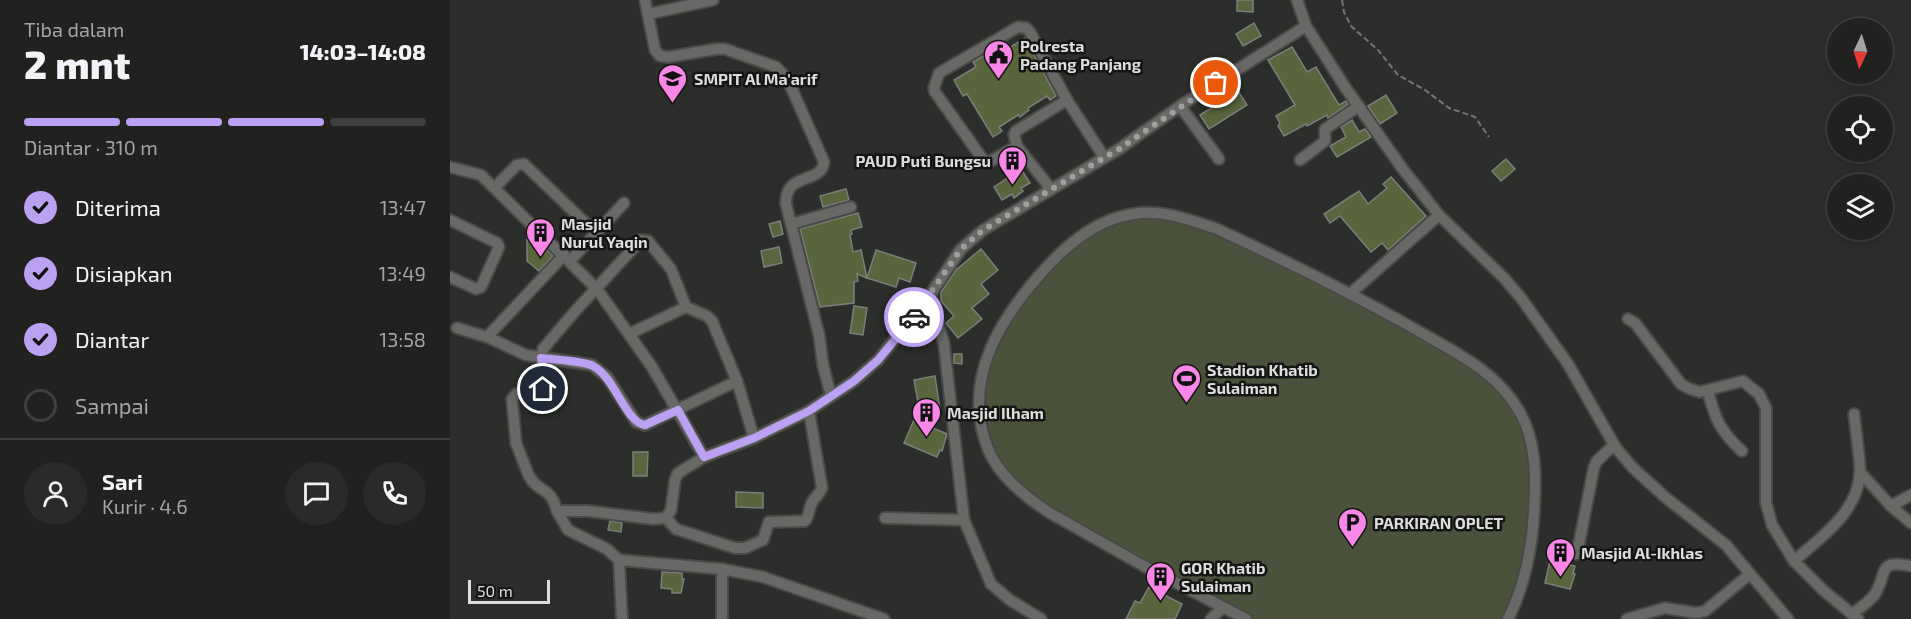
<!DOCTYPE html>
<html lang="id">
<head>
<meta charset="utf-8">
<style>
  :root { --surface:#212220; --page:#292a29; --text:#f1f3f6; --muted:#a2a4a5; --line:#3e3f3e; --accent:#bca0f2 }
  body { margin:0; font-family:"Exo 2",sans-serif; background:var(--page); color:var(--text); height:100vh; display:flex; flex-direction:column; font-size:22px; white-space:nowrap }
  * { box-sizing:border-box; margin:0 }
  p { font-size:20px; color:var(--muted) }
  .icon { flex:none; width:33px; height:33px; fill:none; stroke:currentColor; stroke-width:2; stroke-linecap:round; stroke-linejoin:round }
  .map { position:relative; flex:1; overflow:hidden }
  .side { display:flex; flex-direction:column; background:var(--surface); width:450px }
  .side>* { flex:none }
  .needle { width:39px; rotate:184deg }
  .fabs { position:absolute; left:1377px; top:18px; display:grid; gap:12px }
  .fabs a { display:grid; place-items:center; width:66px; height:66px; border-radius:50%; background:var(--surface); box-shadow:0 3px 15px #0003,0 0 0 2px var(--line); font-size:30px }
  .scale { position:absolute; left:18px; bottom:15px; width:82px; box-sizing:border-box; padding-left:6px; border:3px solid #dddedc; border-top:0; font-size:16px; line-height:21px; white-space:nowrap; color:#dddedc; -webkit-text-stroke:4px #151614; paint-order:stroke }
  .pin { position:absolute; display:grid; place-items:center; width:51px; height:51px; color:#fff; margin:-26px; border:3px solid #fff; border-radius:50%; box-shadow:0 2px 6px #0007 }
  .courier { position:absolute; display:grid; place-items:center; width:60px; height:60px; margin:-30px; border:4px solid #bca0f2; border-radius:50%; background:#fff; color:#222; box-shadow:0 2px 8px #0007 }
  .summary em { font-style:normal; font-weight:800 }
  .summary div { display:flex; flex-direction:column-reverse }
  .summary { display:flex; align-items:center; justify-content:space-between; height:102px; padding:0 24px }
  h1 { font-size:39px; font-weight:800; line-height:45px }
  .bar { display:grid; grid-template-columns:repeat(4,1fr); gap:9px 6px; align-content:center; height:72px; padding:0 24px }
  .bar i { height:8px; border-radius:4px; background:var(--line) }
  .bar .on { background:var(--accent) }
  .bar p { grid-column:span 4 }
  .line { display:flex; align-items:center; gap:15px; padding:0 24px; border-top:2px solid var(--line) }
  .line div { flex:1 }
  .round { display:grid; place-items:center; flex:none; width:63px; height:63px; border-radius:32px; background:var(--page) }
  ol { padding:0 24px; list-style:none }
  li { display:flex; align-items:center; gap:18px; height:66px }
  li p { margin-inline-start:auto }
  li .icon { padding:6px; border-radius:50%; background:var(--accent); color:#111; stroke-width:4 }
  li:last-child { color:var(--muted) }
  li i { width:33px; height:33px; border:3px solid var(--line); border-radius:50% }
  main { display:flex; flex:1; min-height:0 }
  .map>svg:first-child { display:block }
  .green { fill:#4a523b }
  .building { fill:#58653d; stroke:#7d7e7b; stroke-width:1.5 }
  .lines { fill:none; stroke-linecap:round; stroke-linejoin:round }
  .minor-casing { stroke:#494a47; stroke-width:14 }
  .path { stroke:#747673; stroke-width:2; stroke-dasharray:6 3; stroke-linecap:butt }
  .minor { stroke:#686966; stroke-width:10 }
  .done { stroke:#9fa09e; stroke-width:6; stroke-dasharray:0 10.8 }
  .route { stroke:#bca0f2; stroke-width:8 }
  .labels { text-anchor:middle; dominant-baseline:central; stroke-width:5; stroke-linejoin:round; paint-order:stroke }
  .poi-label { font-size:16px; font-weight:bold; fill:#dddedc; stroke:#151614; text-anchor:start }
</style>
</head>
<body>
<main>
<section class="side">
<div class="summary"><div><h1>2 mnt</h1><p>Tiba dalam</p></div><em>14:03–14:08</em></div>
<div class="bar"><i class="on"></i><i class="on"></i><i class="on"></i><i></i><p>Diantar · 310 m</p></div>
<ol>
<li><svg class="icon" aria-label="check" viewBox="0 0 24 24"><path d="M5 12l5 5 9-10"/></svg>Diterima<p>13:47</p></li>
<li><svg class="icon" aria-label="check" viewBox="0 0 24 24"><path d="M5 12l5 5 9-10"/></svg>Disiapkan<p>13:49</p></li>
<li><svg class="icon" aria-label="check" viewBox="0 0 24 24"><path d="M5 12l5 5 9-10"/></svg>Diantar<p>13:58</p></li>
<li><i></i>Sampai</li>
</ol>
<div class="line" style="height:108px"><a class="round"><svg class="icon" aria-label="person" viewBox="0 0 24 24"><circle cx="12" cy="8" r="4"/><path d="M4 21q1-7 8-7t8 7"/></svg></a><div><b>Sari</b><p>Kurir · 4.6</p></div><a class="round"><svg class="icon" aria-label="chat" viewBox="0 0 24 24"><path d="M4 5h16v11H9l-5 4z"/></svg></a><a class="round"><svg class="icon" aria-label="phone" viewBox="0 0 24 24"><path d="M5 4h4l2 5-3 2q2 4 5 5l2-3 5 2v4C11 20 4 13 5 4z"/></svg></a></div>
</section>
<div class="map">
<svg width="1461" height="619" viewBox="0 0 1461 619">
  <rect width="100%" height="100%" fill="#2c2e2b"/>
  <polygon class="green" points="682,215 745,223 900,295 1046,383 1077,431 1084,496 1069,585 1056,619 800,619 586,502 543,457 529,400 542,351 579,289 632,237"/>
  <g class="building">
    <polygon points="787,0 803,0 803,12 787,11"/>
    <polygon points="804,23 811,36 793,46 786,34"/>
    <polygon points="575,38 606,96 600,100 597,96 578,108 579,110 570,117 568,115 549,127 552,131 543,137 517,94 513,96 504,80 526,67 523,62 528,59 556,43 559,48"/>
    <polygon points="842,47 857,72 866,67 889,105 896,101 898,104 878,118 877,115 857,126 856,124 834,136 828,126 830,123 826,116 845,105 818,60"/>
    <polygon points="788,91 797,105 759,129 750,115"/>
    <polygon points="936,95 947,113 930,124 918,106"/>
    <polygon points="902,120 909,132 915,129 921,137 887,157 880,146 896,137 891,127"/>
    <polygon points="1056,159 1065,169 1051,181 1042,171"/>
    <polygon points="571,169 580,183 571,188 573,191 564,198 562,194 552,200 544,187"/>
    <polygon points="941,177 976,216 938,250 932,243 921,252 890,216 880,223 874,214 909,191 918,204 937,188 933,184"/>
    <polygon points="396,189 399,200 373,207 370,196"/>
    <polygon points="408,213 412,227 401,230 402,234 400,235 403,252 411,250 417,278 407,274 408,281 404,282 404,303 370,307 350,229"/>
    <polygon points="330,221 333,234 323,237 319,224"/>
    <polygon points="77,234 82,236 103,256 89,271 77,261"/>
    <polygon points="329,247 332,263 314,267 311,251"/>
    <polygon points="531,249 548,270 531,284 539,294 522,308 532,319 508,338 496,323 504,316 491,301 491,292 506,270"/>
    <polygon points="426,250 466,263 460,282 449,278 446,287 417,278"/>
    <polygon points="404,306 417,308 413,335 400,333"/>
    <polygon points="504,354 512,354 512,364 504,363"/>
    <polygon points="485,376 490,410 470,413 464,380"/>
    <polygon points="464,420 497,434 492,451 490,450 487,457 454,443"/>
    <polygon points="183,452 198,452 197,476 183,476"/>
    <polygon points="286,492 313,493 313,508 286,507"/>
    <polygon points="160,521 172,523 171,532 158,530"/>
    <polygon points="1100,561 1125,566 1123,574 1125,574 1120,589 1095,583"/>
    <polygon points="212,572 232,573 232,579 234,579 231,593 222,593 222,589 211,588"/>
    <polygon points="699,587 732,604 725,619 676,619 685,601 690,603"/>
  </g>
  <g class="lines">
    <defs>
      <g id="minor">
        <path d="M195 0 205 50 210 56 219 57 266 49H275L326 67 338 80 374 162C371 185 335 171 336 204L369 335 373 365 381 396"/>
        <polyline points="847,0 856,26 895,87 952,168 989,215 1054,278 1071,298 1118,364 1166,448 1183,468 1215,497 1276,545 1338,619"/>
        <polyline points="198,14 263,0"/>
        <polyline points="730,106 769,159"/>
        <polyline points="567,146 541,161 534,161 485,92 484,88 489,73 568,27 576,28 580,32 617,100 654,157"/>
        <polyline points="850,160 875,141 875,129 909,106"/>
        <polyline points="0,167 31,175 147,289 202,367 254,457"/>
        <polyline points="45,187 67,165 74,164 146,233"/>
        <polyline points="601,189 567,146 564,135 566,131 617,100"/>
        <polyline points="0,220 47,243 49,247 31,287 26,289 0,277"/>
        <polyline points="341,224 401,207"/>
        <polyline points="120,261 174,203"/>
        <polyline points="901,293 989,215"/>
        <polyline points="480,295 494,344 514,520 541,584 560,600 591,619"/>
        <polyline points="1178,319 1185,323 1231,384 1240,389 1250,392 1293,381 1309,394 1316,408 1316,503 1322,525 1344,561 1373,590 1408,619"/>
        <polyline points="7,328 37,337 76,355 142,365 157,377 186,422 195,425 287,381"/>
        <polyline points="179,334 236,307"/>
        <polyline points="37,337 114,255"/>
        <path d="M1258 391C1265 419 1270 431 1292 451"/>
        <polyline points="1410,472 1441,506 1461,523"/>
        <polyline points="1441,506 1461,495"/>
        <path d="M107 511C100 485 89 494 79 476L66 443 62 399 66 394 93 389 96 386 91 359 93 349 127 309 191 240 198 241 221 269 236 307 257 316 262 321 287 381 304 438"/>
        <path d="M216 518 226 529 285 548H295L313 540 319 522 355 521C360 515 358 508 363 501 366 496 370 494 372 488L359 411"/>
        <polyline points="435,518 514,520"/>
        <polyline points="1127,554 1144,467 1147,461 1164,445"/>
        <polyline points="169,560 272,569 313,577 434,619"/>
        <path d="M1344 561C1371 537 1410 511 1410 470 1409 451 1406 432 1404 414"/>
        <path d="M1402 614C1410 608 1419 602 1425 594 1438 574 1426 559 1461 566"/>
        <polyline points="172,619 169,560 157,549 118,530 107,511 138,511 203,519 216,518 221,510 225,480 228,473 254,457 304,438 359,411 404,381 428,360 480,295 511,249 533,230 669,149 730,106 856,26"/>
        <polyline points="272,619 272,569"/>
        <polyline points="761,619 773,607"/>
        <path d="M796 619 692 565 600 513C580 500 559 484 546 464 539 454 535 442 532 430 519 372 550 321 587 278 612 249 643 220 683 214 711 209 741 220 767 229 834 260 899 292 963 328 1002 351 1046 370 1069 411 1087 441 1086 479 1084 513 1082 548 1074 588 1058 619"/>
        <polyline points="1177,619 1215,608 1246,613 1255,611 1300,574"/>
      </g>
    </defs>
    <use href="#minor" class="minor-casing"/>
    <polyline class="path" points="892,0 894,12 901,26 928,50 948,75 975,90 999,108 1025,117 1039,137"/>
    <use href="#minor" class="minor"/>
  </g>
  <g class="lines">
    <polyline class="done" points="464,317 511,249 533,230 669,149 766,83"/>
    <path class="route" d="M93 389 96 383 91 358C105 360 131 360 143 366 165 377 175 422 195 425L228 410 254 457 304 438 359 411 404 381 428 360 464 317"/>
  </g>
  <defs>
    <symbol id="civic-pin" viewBox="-11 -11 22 30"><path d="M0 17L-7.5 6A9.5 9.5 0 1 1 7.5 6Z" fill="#fa87e7" stroke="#151614"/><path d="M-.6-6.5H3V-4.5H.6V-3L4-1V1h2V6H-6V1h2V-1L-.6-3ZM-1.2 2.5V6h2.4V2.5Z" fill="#111"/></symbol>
    <symbol id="school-pin" viewBox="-11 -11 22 30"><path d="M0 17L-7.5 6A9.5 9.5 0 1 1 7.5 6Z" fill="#fa87e7" stroke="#151614"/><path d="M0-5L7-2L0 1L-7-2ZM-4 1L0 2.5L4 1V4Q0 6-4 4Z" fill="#111"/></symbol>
    <symbol id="building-pin" viewBox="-11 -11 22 30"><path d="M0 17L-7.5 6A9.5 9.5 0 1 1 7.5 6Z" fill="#fa87e7" stroke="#151614"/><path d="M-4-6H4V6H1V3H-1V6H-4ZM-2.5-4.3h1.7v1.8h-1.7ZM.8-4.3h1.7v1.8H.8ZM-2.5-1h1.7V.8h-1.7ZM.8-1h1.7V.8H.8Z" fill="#111"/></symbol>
    <symbol id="stadium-pin" viewBox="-11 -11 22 30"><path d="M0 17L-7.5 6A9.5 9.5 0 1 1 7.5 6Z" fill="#fa87e7" stroke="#151614"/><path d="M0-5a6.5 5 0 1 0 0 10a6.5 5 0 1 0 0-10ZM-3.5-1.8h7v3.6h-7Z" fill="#111"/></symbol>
    <symbol id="parking-pin" viewBox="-11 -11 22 30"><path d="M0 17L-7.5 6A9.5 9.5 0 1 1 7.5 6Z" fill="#fa87e7" stroke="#151614"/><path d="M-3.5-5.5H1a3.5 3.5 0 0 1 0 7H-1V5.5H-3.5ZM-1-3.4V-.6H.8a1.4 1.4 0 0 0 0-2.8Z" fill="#111"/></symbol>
  </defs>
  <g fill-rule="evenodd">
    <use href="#civic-pin" x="532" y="38" width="33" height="45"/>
    <use href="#school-pin" x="206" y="62" width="33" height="45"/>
    <use href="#building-pin" x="546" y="144" width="33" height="45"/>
    <use href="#building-pin" x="74" y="216" width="33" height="45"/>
    <use href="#stadium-pin" x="720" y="362" width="33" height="45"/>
    <use href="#building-pin" x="460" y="396" width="33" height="45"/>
    <use href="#parking-pin" x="886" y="506" width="33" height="45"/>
    <use href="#building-pin" x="1094" y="536" width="33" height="45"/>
    <use href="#building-pin" x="694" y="560" width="33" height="45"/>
  </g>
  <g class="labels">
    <g class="poi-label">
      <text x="570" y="45">Polresta<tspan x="570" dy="18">Padang Panjang</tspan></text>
      <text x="244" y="78">SMPIT Al Ma'arif</text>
      <text x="541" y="160" text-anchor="end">PAUD Puti Bungsu</text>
      <text x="111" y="223">Masjid<tspan x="111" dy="18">Nurul Yaqin</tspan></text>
      <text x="757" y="369">Stadion Khatib<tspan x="757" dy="18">Sulaiman</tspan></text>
      <text x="497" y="412">Masjid Ilham</text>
      <text x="924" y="522">PARKIRAN OPLET</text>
      <text x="1131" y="552">Masjid Al-Ikhlas</text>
      <text x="731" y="567">GOR Khatib<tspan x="731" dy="18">Sulaiman</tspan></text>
    </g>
  </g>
</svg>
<div class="fabs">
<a><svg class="needle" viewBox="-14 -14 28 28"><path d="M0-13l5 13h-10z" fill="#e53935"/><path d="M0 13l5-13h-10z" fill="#a2a4a5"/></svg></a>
<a><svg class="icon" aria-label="locate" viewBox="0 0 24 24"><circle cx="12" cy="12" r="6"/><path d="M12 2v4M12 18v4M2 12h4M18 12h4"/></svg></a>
<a><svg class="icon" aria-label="layers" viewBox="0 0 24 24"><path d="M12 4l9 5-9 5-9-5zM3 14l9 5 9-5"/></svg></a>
</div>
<div class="scale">50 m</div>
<div class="pin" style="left:766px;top:83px;background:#ea580c"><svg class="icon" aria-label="bag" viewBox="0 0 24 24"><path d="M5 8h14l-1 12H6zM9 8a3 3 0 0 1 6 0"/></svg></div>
<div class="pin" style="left:93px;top:389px;background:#1f2937"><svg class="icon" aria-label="home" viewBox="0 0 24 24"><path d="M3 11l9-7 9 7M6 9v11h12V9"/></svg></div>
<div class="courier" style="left:464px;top:317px"><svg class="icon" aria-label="car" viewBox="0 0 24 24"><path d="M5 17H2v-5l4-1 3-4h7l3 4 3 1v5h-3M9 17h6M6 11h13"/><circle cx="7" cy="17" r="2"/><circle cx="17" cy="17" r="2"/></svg></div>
</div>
</main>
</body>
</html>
